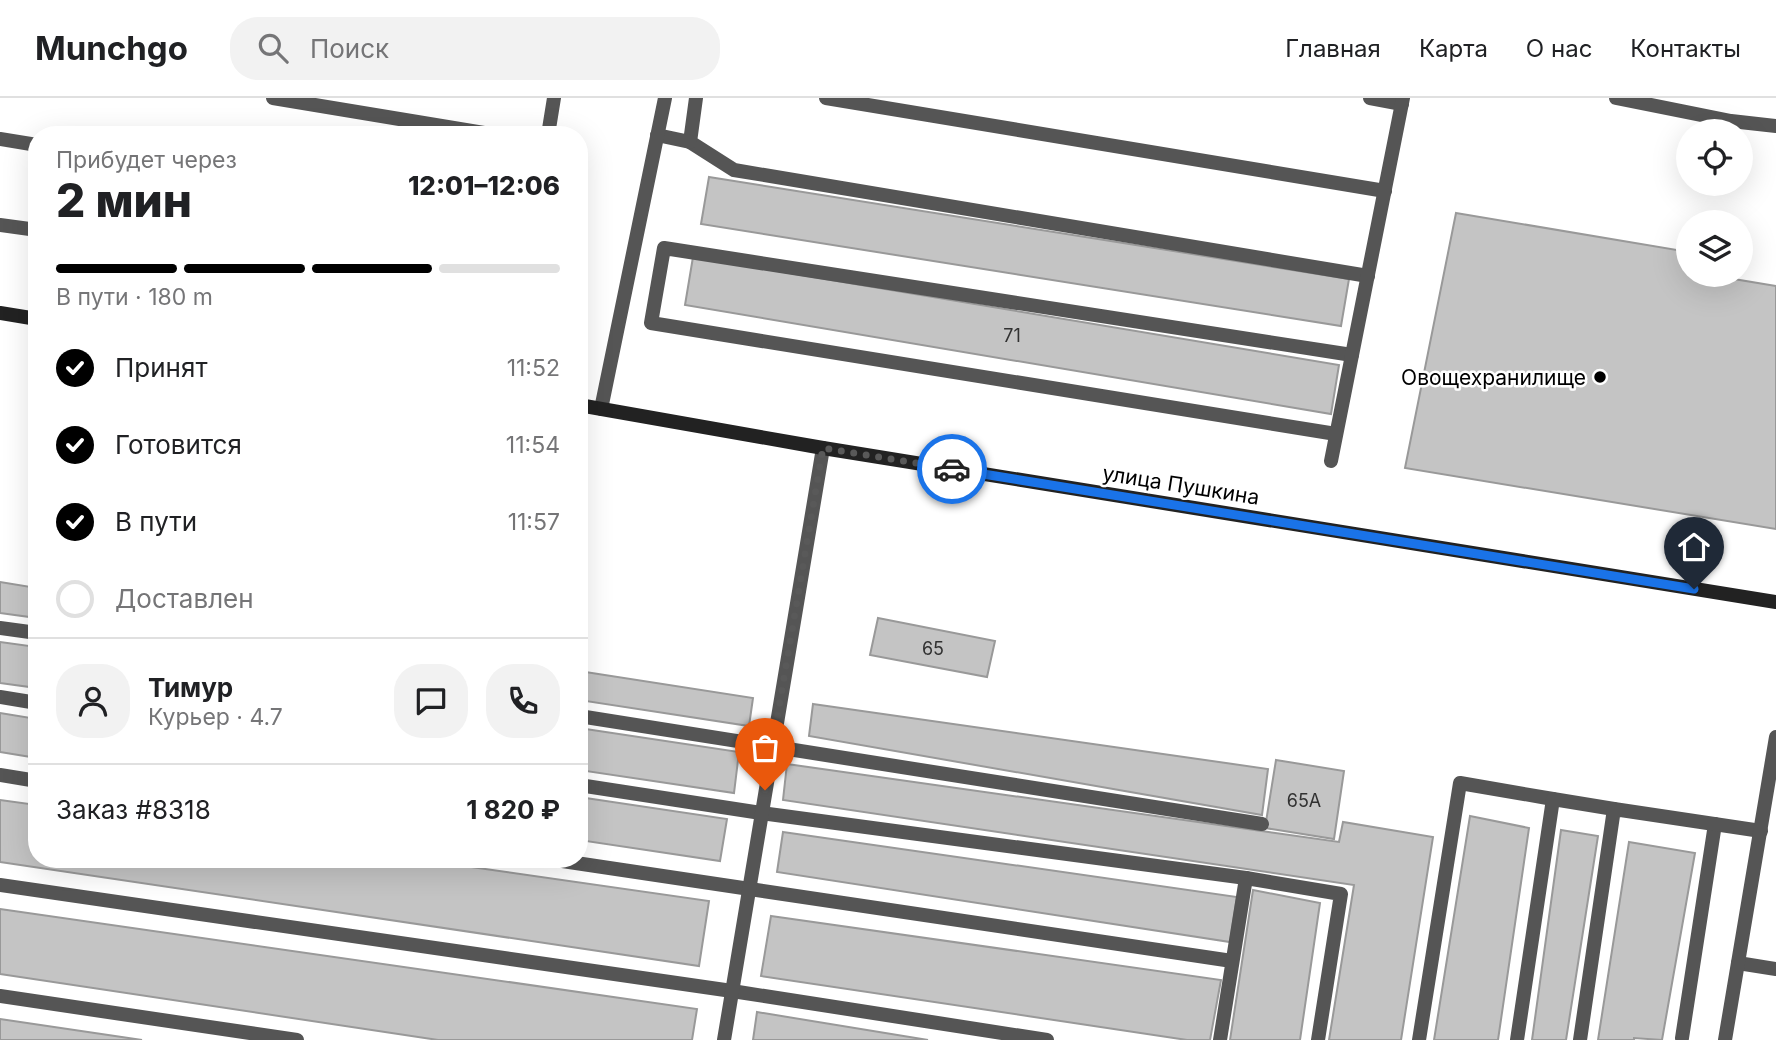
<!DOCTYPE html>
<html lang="ru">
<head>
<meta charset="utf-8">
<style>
  :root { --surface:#fff; --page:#f2f2f2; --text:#202124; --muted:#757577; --line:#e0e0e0; --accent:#000 }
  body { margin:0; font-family:Inter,sans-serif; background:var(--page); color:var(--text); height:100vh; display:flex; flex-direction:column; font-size:26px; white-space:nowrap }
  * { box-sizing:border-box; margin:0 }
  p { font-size:23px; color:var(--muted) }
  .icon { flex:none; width:38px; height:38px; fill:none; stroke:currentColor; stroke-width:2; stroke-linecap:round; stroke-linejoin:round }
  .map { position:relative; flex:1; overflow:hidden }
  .panel { position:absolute; left:28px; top:28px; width:560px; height:742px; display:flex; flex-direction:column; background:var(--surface); border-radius:28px; box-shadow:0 7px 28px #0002 }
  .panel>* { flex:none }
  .tools { position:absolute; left:1676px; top:21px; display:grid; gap:14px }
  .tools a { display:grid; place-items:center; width:77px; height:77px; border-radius:50%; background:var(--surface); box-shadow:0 7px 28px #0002; font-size:35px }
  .pin { position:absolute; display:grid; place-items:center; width:60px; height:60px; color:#fff; margin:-72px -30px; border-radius:50% 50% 50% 0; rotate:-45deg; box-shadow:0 0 7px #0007 }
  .pin .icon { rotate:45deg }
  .courier { position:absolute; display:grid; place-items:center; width:70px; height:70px; margin:-35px; border:5px solid #1a73e8; border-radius:50%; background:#fff; color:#222; box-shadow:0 2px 9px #0007 }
  .headline em { font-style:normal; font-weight:800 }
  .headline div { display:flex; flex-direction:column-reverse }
  .headline { display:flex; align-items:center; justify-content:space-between; height:119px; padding:0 28px }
  h1 { font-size:46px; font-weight:800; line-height:52px }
  .bar { display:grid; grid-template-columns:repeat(4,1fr); gap:10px 7px; align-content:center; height:84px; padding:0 28px }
  .bar i { height:9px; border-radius:5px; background:var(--line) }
  .bar .active { background:var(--accent) }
  .bar p { grid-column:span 4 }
  .line { display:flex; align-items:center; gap:18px; padding:0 28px; border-top:2px solid var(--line) }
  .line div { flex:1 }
  .round { display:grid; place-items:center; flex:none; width:74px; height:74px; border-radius:28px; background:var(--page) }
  ol { padding:0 28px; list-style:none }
  li { display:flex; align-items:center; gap:21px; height:77px }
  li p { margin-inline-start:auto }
  li .icon { padding:7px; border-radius:50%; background:var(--accent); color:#fff; stroke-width:4 }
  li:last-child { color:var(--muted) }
  li i { width:38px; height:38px; border:4px solid var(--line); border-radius:50% }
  header { display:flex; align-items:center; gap:42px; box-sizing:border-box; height:98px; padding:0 35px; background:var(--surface); border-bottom:2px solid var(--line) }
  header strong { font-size:33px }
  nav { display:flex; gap:38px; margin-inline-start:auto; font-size:24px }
  .search { width:490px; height:63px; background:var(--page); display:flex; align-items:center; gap:18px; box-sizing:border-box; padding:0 24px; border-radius:28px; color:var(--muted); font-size:26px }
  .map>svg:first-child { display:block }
  .building { fill:#c4c4c4; stroke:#999; stroke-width:2 }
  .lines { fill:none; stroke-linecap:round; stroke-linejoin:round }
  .lane { stroke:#555; stroke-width:14 }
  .street { stroke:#555; stroke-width:14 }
  .secondary { stroke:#222; stroke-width:14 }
  .done { stroke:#595959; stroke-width:7; stroke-dasharray:0 12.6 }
  .route { stroke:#1a73e8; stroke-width:9 }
  .poi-dot { fill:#000; stroke:#fff; stroke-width:2.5 }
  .labels { text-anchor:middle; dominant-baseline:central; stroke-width:5; stroke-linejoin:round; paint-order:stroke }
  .number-label { font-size:18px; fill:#313131 }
  .poi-label { font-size:21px; fill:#000; stroke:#fff; text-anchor:end }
  .street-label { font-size:21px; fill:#000; stroke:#fff }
</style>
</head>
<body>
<header>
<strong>Munchgo</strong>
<div class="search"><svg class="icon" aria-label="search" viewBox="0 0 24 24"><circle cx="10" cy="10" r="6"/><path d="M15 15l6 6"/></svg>Поиск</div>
<nav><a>Главная</a><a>Карта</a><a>О нас</a><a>Контакты</a></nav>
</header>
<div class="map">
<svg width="1776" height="942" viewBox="0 0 1776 942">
  <rect width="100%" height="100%" fill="#fff"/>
  <g class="building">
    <polygon points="709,79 1349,181 1341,228 701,126"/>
    <polygon points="1456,115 1689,154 1689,177 1721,177 1722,179 1776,188 1776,431 1405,370"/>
    <polygon points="693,159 1339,267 1331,316 685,207"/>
    <polygon points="0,484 37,490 37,520 0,515"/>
    <polygon points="878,520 995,543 987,579 870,557"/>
    <polygon points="0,544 37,549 37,590 0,585"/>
    <polygon points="579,573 753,600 749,628 579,602"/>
    <polygon points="813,606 1268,671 1262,717 809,638"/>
    <polygon points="0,615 37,621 37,660 0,654"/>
    <polygon points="579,630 739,654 734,695 579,672"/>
    <polygon points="1276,662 1344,673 1334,741 1265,730"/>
    <polygon points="787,666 1339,744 1343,724 1433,739 1401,942 1329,942 1354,787 783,702"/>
    <polygon points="579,699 727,721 720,763 579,742"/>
    <polygon points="0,702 37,707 37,761 415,761 709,803 699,868 0,764"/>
    <polygon points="1470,718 1529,730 1498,942 1434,942"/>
    <polygon points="1561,732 1598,738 1566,942 1532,942"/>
    <polygon points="783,734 1237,799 1230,844 777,774"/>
    <polygon points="1629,744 1695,755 1662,942 1634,940 1634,942 1598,942"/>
    <polygon points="1253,792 1320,805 1300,942 1230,942"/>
    <polygon points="0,811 697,911 692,942 438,942 0,876"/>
    <polygon points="771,818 1221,882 1210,942 1187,942 761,878"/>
    <polygon points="757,914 928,942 753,942"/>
    <polygon points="0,921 142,942 0,942"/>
  </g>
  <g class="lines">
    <g class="lane">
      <polyline points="273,0 496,37"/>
      <polyline points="696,0 690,44 734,72 1368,178"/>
      <polyline points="826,0 1385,93"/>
      <polyline points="1370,0 1402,6"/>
      <polyline points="1616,0 1731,23 1776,28"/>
      <polyline points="548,37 554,0"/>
      <polyline points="657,37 690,44"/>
      <polyline points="0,41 37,47"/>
      <polyline points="0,127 37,132"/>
      <polyline points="1336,336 651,225 664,150 1352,257"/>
      <polyline points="1331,363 1403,0"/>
      <polyline points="0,530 37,535"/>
      <polyline points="0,599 37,605"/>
      <polyline points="579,618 1262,726"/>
      <polyline points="0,677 37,683"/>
      <polyline points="579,687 761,715 1246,780"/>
      <polyline points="549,761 1232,863"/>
      <polyline points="0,787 732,893 1047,942"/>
      <polyline points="1738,865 1776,871"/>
      <polyline points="0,898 297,942"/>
      <polyline points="1682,940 1715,726"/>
      <polyline points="724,942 823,350"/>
      <polyline points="1220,942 1246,780 1341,796 1318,942"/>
      <polyline points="1419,942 1460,685 1553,701"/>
      <polyline points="1517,942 1553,701 1614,711"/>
      <polyline points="1580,942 1614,711 1761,733"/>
      <polyline points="1725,942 1776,639"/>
    </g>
    <polyline class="street" points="601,311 665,0"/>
    <g class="secondary">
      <polyline points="0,215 37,221"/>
      <polyline points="579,307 823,350 1776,504"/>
    </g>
  </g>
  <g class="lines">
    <polyline class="done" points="765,692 823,350 952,371"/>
    <polyline class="route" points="952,371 1694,491"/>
  </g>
  <circle class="poi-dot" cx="1600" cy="279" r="7"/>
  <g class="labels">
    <g class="number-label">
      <text x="1012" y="237">71</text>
      <text x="933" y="550">65</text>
      <text x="1304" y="702">65А</text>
    </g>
    <g class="poi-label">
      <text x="1586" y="279">Овощехранилище</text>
    </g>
    <g class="street-label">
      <text transform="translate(1181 387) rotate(9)">улица Пушкина</text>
    </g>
  </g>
</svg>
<div class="tools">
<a><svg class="icon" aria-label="locate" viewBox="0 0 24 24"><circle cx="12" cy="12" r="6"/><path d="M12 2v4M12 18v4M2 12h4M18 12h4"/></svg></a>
<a><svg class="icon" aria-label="layers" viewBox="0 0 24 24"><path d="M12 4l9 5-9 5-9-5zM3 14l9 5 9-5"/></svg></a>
</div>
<div class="pin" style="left:765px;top:692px;background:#ea580c"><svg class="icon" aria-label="bag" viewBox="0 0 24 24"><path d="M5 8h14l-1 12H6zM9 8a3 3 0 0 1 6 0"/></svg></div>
<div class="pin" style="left:1694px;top:491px;background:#1f2937"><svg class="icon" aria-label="home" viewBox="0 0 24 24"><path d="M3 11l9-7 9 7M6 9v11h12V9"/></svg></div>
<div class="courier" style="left:952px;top:371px"><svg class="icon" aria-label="car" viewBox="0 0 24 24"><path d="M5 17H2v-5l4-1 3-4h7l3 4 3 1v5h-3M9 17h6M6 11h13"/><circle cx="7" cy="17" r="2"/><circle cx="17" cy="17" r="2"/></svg></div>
<section class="panel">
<div class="headline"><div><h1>2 мин</h1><p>Прибудет через</p></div><em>12:01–12:06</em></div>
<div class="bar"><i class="active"></i><i class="active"></i><i class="active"></i><i></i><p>В пути · 180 m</p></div>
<ol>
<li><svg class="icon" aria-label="check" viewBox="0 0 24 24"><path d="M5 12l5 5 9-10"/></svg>Принят<p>11:52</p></li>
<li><svg class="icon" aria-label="check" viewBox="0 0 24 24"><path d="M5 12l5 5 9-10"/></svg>Готовится<p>11:54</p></li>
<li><svg class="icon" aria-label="check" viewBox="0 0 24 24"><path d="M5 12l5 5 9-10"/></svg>В пути<p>11:57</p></li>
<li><i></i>Доставлен</li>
</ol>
<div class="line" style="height:126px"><a class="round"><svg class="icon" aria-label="person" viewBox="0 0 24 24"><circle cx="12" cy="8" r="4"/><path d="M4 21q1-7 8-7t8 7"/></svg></a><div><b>Тимур</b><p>Курьер · 4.7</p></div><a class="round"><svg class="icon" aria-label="chat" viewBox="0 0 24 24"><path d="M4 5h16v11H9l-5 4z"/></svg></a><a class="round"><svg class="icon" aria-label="phone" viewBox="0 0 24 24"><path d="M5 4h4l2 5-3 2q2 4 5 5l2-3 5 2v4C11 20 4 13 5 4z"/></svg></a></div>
<div class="line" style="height:91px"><div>Заказ #8318</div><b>1 820 ₽</b></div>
</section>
</div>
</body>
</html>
